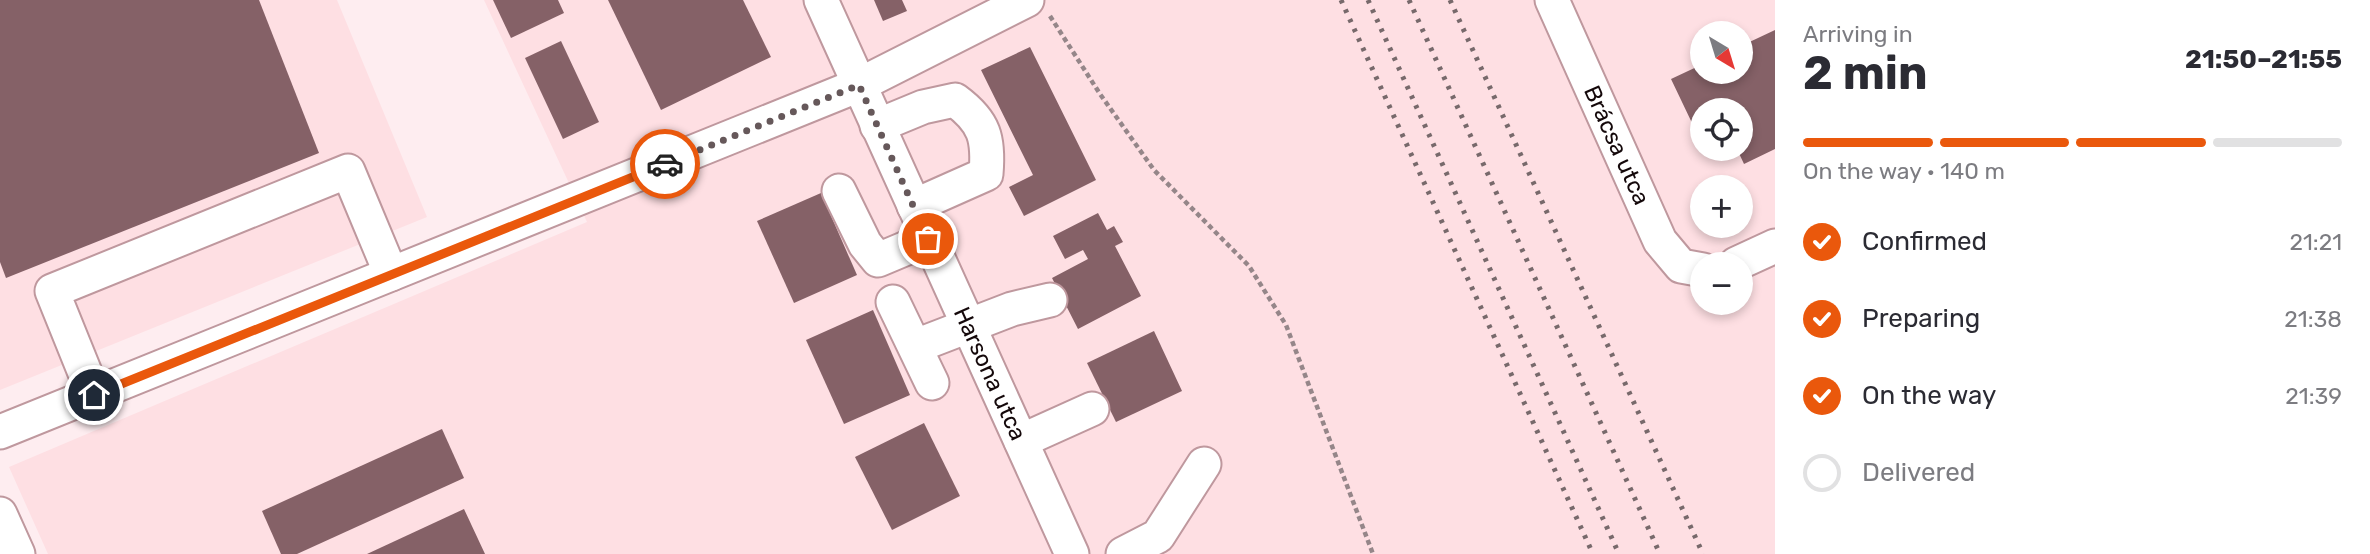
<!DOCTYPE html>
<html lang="en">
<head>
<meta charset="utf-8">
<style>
  :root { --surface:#fff; --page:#f7f7f7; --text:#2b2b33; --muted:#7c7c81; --line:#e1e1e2; --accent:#ea580c }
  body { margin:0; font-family:Rubik,sans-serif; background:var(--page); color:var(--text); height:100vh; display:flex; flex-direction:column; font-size:26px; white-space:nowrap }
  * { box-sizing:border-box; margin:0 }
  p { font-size:23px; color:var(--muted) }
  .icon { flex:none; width:38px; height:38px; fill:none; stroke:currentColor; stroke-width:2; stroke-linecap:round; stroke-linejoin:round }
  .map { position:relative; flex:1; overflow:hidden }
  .sheet { display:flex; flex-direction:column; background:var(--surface); width:595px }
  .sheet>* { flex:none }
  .needle { width:46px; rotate:142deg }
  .buttons { position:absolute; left:1690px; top:21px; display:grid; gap:14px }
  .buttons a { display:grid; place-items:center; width:63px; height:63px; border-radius:50%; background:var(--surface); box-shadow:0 4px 10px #0003; font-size:35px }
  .pin { position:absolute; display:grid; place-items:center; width:60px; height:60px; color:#fff; margin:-30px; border:4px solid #fff; border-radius:50%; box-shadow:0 2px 7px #0007 }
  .courier { position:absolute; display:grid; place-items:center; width:70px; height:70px; margin:-35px; border:5px solid #ea580c; border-radius:50%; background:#fff; color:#222; box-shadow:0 2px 9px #0007 }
  .overview em { font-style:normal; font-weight:700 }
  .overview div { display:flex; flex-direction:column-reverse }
  .overview { display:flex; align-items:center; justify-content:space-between; height:119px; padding:0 28px }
  h1 { font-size:46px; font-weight:700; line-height:52px }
  .bar { display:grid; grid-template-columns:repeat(4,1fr); gap:10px 7px; align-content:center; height:84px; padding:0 28px }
  .bar i { height:9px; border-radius:5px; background:var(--line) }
  .bar .on { background:var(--accent) }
  .bar p { grid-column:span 4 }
  ol { padding:0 28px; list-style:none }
  li { display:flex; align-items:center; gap:21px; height:77px }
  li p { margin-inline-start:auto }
  li .icon { padding:7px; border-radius:50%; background:var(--accent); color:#fff; stroke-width:4 }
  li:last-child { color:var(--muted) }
  li i { width:38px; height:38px; border:4px solid var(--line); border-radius:50% }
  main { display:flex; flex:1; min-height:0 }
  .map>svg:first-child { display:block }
  .built { fill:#fedfe3; fill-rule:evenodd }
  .building { fill:#856167 }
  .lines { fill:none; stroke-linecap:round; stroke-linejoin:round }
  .minor-casing { stroke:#bf989e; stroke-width:37 }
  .path { stroke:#958689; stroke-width:4.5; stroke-dasharray:5 3.5; stroke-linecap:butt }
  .minor { stroke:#fff; stroke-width:33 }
  .rail { stroke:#77696b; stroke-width:5; stroke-dasharray:3.5 7; stroke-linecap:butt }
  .done { stroke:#66585a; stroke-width:7; stroke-dasharray:0 12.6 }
  .route { stroke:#ea580c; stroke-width:9 }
  .labels { text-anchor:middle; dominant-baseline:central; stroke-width:6; stroke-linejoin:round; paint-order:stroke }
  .street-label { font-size:23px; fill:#14080a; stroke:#fff }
</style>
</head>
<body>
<main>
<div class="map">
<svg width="1775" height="554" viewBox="0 0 1775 554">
  <rect width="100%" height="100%" fill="#feedf0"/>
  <g class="built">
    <polygon points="152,0 337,0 427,217 0,390 0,67"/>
    <path d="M484 0H1775V554H48L9 467 587 222ZM1703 33H1741V72H1703ZM1703 110H1741V149H1703ZM1703 187H1741V226H1703ZM1703 264H1741V303H1703Z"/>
  </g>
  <g class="building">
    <polygon points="0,0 259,0 319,153 6,278 0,262"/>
    <polygon points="493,0 558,0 564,13 511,38"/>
    <polygon points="608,0 743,0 771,57 661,110"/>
    <polygon points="874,0 902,0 907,11 883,21"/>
    <polygon points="1775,30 1775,149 1744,164 1737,149 1741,149 1741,110 1703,110 1703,146 1671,79 1703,64 1703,72 1741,72 1741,46"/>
    <polygon points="561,41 599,122 563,139 525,58"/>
    <polygon points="1030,47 1096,180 1024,216 1009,187 1033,175 981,70"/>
    <polygon points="821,193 857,275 794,303 757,221"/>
    <polygon points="1098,213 1107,230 1114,226 1123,242 1115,246 1141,296 1078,329 1052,278 1088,259 1083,250 1065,259 1053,236"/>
    <polygon points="873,310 910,395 844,424 806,340"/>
    <polygon points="1154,331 1182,391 1116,422 1087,363"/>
    <polygon points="924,423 960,496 892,530 855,457"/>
    <polygon points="442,429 464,478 297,554 281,554 262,511"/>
    <polygon points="464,509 485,554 367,554"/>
  </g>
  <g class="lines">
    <defs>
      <g id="minor">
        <path id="s1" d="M821 0 1072 554"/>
        <path id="s2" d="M1552 0 1660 241 1681 266 1703 270"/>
        <path d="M877 126 923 107 955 100C985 122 989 139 986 174L914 206"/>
        <polyline points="839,191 865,244 878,260 928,239"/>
        <polyline points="1736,264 1775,246"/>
        <polyline points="893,302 932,383"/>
        <polyline points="916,346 1012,309 1050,300"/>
        <polyline points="94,395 52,291 348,171 391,274"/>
        <polyline points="0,432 859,85 1027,0"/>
        <polyline points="1021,441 1092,409"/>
        <polyline points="0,514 18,554"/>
        <polyline points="1123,554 1158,536 1204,464"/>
      </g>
    </defs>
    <use href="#minor" class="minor-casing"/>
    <polyline class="path" points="1050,16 1100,94 1154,170 1249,266 1286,325 1373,554"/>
    <use href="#minor" class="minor"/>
    <g class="rail">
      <polyline points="1341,0 1593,554"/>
      <polyline points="1368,0 1619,554"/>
      <polyline points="1409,0 1660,554"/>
      <polyline points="1450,0 1703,554"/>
    </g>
  </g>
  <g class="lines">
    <polyline class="done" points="665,164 859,85 928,239"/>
    <polyline class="route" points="94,395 665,164"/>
  </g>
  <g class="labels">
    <g class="street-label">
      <text stroke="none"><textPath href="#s2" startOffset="159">Brácsa utca</textPath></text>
      <text stroke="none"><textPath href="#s1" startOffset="410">Harsona utca</textPath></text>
    </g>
  </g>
</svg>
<div class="buttons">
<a><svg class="needle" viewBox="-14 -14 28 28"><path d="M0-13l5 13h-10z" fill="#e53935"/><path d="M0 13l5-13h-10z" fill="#7c7c81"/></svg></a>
<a><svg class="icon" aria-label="locate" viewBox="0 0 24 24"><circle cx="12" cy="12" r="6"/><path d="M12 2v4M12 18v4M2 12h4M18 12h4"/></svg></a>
<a>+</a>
<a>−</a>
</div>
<div class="pin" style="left:928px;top:239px;background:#ea580c"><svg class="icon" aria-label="bag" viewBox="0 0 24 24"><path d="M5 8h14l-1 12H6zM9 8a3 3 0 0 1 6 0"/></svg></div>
<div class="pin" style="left:94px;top:395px;background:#1f2937"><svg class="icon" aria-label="home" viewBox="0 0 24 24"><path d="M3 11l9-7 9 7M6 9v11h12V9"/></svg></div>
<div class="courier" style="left:665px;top:164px"><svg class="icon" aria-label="car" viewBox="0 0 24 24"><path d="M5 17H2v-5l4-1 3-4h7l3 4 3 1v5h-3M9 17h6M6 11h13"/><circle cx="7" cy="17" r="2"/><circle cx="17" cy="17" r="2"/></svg></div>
</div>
<section class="sheet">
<div class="overview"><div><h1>2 min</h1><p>Arriving in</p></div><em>21:50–21:55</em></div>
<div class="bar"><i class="on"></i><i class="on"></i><i class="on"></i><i></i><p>On the way · 140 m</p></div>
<ol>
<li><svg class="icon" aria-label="check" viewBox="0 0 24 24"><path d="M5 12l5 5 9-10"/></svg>Confirmed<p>21:21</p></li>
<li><svg class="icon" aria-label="check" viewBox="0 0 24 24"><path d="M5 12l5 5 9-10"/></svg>Preparing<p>21:38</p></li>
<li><svg class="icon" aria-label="check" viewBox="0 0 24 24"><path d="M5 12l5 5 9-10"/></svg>On the way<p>21:39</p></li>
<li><i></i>Delivered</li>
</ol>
</section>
</main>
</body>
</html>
